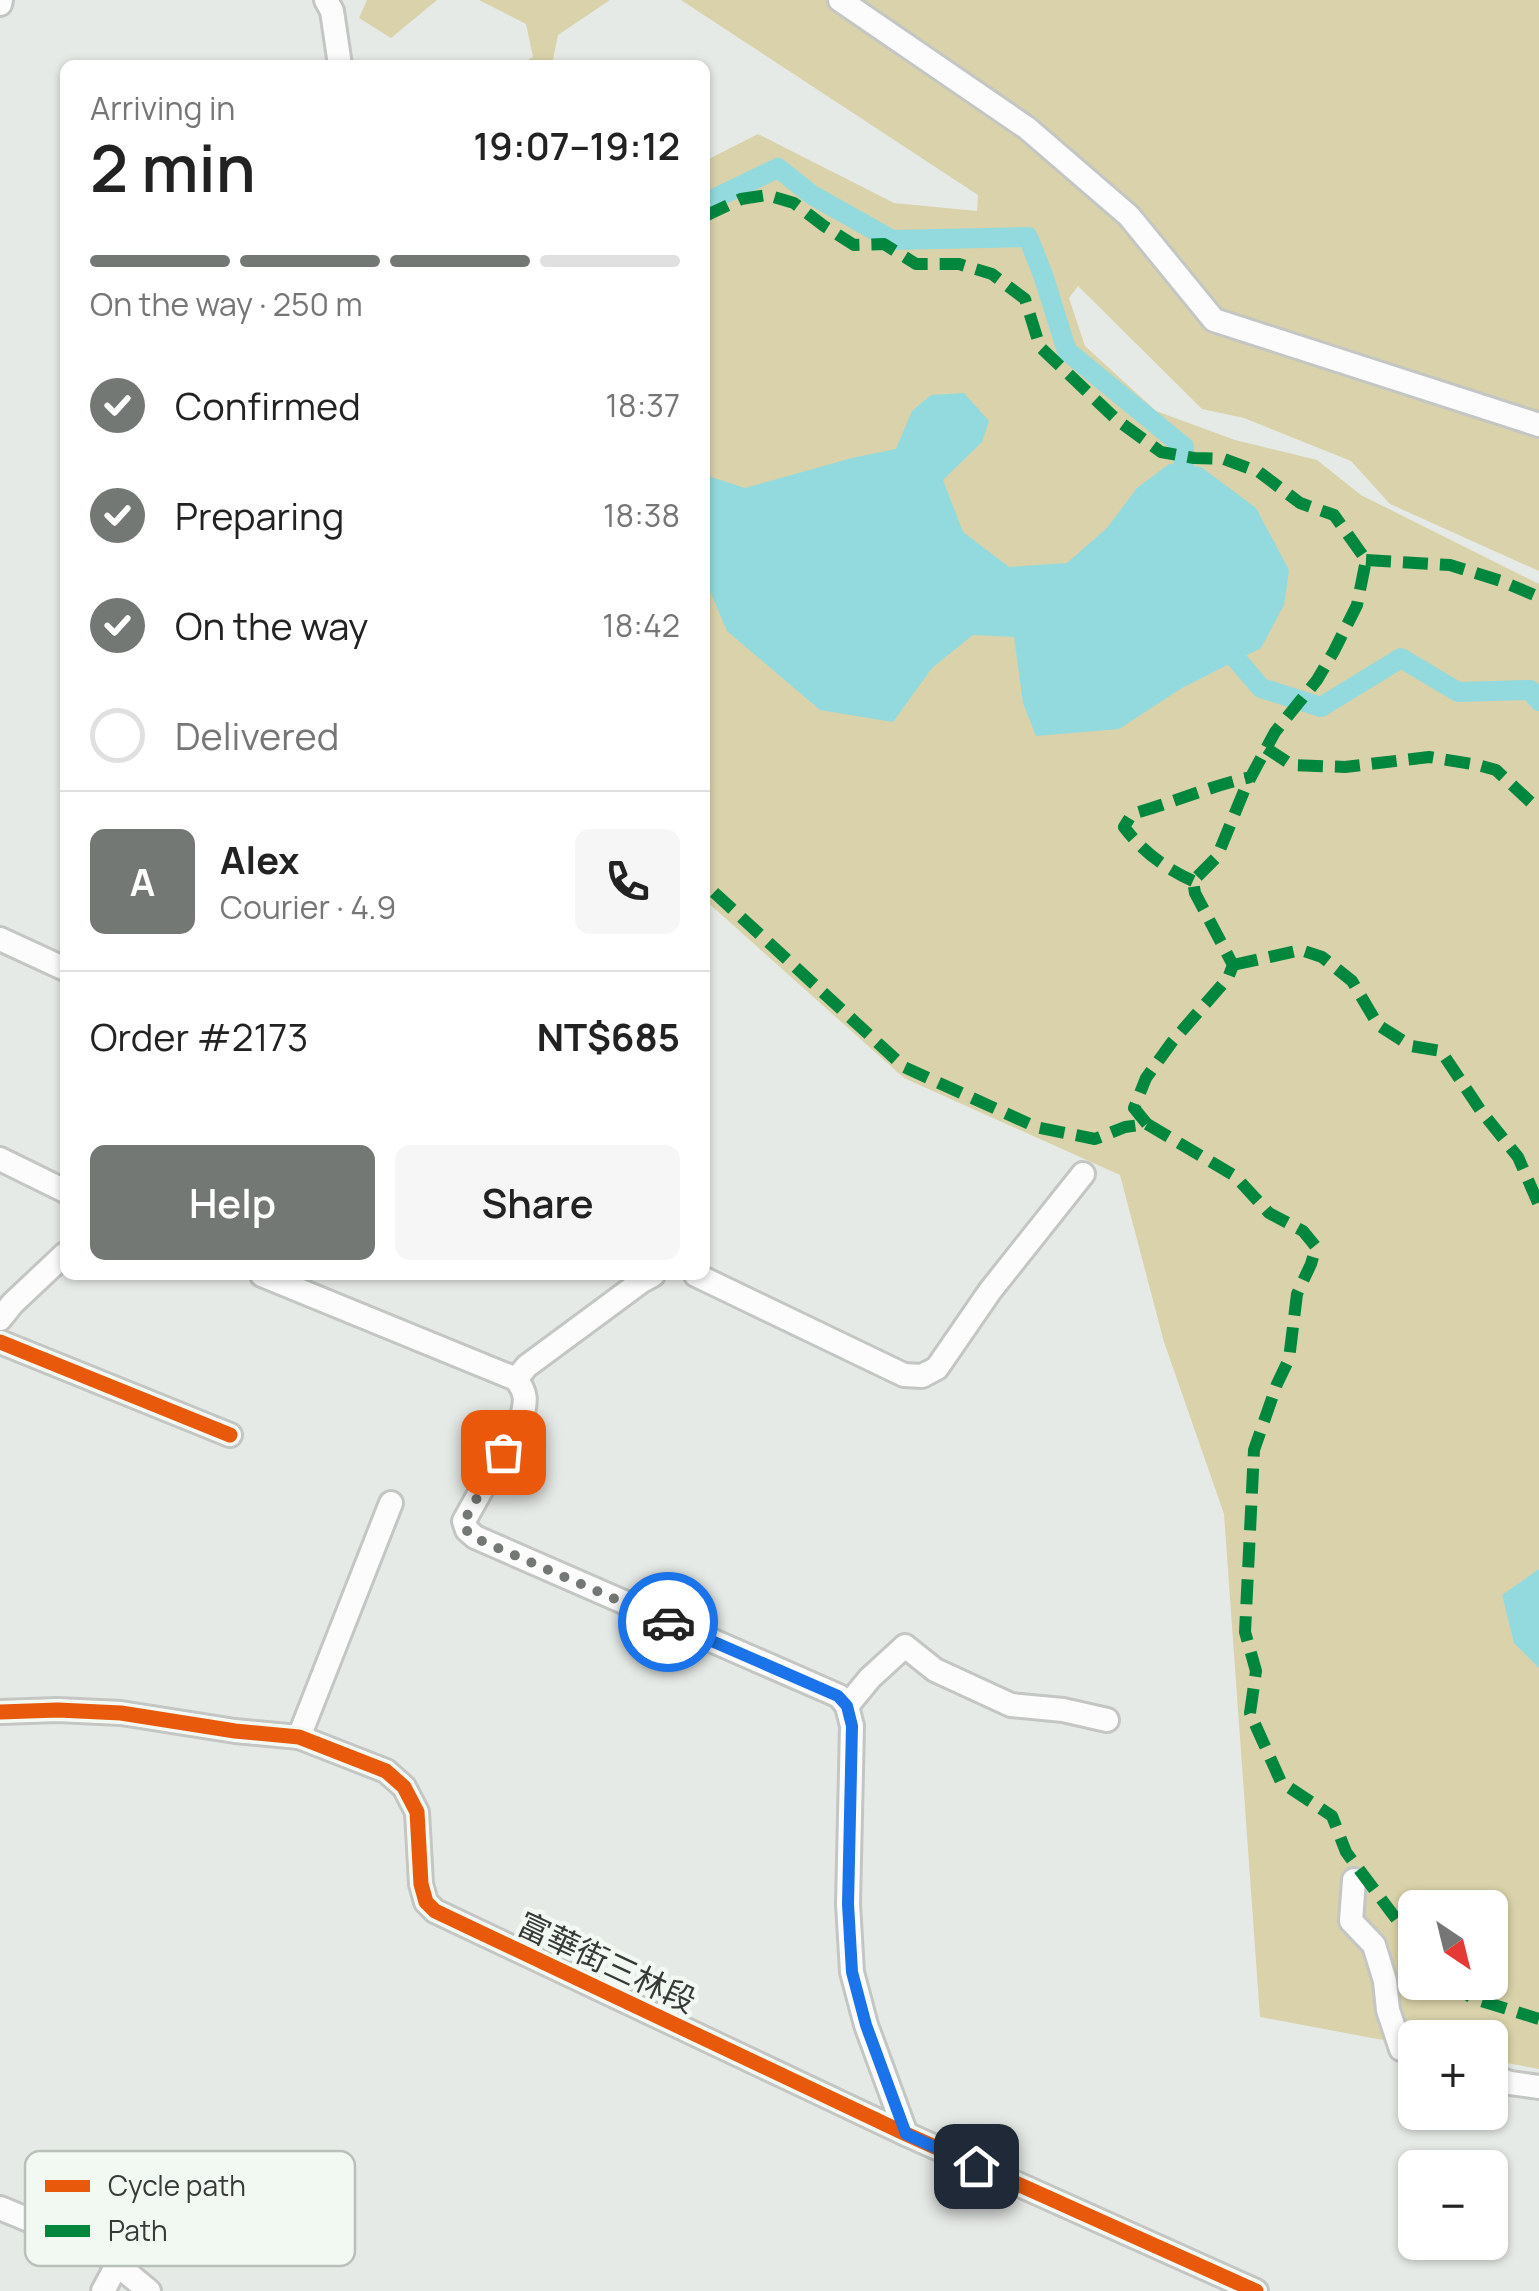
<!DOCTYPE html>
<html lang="en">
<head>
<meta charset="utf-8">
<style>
  :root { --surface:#fff; --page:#f6f6f6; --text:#222; --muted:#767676; --line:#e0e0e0; --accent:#747874 }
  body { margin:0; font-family:Manrope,"Noto Sans TC",sans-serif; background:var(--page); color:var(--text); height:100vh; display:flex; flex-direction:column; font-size:38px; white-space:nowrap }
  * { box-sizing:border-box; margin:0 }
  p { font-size:32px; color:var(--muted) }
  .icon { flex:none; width:55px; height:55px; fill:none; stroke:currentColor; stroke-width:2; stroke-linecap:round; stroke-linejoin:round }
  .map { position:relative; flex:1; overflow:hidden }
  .sheet { position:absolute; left:60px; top:60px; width:650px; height:1220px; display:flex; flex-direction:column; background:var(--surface); border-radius:15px; box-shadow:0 2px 8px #0004 }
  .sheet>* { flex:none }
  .needle { width:65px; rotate:145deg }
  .fabs { position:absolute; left:1398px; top:1890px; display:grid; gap:20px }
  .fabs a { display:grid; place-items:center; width:110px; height:110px; border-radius:15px; background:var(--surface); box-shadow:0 2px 8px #0004; font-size:50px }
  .pin { position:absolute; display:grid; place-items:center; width:85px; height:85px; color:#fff; margin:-42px; border-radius:20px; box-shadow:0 5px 15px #0006 }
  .courier { position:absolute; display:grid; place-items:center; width:100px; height:100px; margin:-50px; border:8px solid #1a73e8; border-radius:50%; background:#fff; color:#222; box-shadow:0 2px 12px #0007 }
  .overview em { font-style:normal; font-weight:600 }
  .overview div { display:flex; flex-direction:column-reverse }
  .overview { display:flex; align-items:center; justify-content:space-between; height:170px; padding:0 30px }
  h1 { font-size:65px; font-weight:600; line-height:75px }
  .bar { display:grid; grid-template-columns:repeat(4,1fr); gap:15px 10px; align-content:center; height:120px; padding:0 30px }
  .bar i { height:12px; border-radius:8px; background:var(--line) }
  .bar .on { background:var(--accent) }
  .bar p { grid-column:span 4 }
  .line { display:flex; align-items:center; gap:25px; padding:0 30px; border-top:2px solid var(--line) }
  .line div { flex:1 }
  .round { display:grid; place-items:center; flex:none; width:105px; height:105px; border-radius:15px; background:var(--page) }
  ol { padding:0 30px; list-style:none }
  li { display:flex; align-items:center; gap:30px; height:110px }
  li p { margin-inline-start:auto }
  li .icon { padding:10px; border-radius:50%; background:var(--accent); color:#fff; stroke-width:4 }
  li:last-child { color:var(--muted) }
  li i { width:55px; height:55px; border:5px solid var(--line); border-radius:50% }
  .button { display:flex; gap:20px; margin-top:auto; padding:20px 30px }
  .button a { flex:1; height:115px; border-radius:15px; background:var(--accent); color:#fff; font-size:40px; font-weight:600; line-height:115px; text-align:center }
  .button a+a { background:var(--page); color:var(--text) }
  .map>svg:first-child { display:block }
  .green { fill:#d9d2aa; fill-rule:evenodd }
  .water { fill:#93dade }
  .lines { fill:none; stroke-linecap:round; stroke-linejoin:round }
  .canal { stroke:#93dade; stroke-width:20 }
  .minor-casing { stroke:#c3c6c3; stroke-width:28 }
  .minor { stroke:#fbfcfb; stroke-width:22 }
  .quiet { stroke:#00873e; stroke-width:12; stroke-dasharray:25 12; stroke-linecap:butt }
  .cycleway-casing { stroke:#f1f9f2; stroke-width:21 }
  .cycleway { stroke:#e8590c; stroke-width:15 }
  .done { stroke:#747874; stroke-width:10; stroke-dasharray:0 18 }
  .route { stroke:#1a73e8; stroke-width:12 }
  .labels { text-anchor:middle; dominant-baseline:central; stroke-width:9; stroke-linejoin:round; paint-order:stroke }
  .street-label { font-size:32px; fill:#373a37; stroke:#f1f9f2 }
  .key { fill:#f1f9f2; stroke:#b9c0ba; stroke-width:2.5 }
  .key-label { font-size:28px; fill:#373a37 }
</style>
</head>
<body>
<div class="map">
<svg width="1539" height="2291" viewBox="0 0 1539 2291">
  <rect width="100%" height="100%" fill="#e6eae6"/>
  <g class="green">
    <polygon points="367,0 437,0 391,38 359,18"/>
    <polygon points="479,0 610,0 558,35 553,60 548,65 520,65 533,57 526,24"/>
    <path d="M681 0H1539V571L1390 504 1351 461 1244 418 1202 409 1078 286 1069 298 1085 346 1156 411 1235 440 1317 460 1361 495 1539 584V2069L1490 2060V2038H1415V2046L1260 2017 1224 1514 1164 1342 1120 1175 904 1078 705 900V161L758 134 894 203 977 211 978 195ZM1415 1908H1490V1982H1415Z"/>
  </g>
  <g class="water">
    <polygon points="964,393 989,421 982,442 943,480 963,532 1009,567 1067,563 1107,528 1137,488 1169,464 1201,467 1256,508 1289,570 1284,605 1261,648 1182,688 1119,729 1036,736 1023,703 1014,637 973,635 932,668 893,722 820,710 727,631 705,579 705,475 745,488 852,458 896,449 912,411 931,395"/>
    <polygon points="1539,1569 1539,1668 1514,1643 1502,1595"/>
  </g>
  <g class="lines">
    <g class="canal">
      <polyline points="705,203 778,168 812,195 892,240 1028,237 1043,275 1067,351 1184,447 1184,491"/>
      <polyline points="1221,641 1261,688 1321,707 1401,658 1458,692 1530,690 1539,701"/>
    </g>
    <defs>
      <g id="minor">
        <polyline points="326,0 332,11 340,65"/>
        <polyline points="840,0 1027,128 1129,216 1214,320 1539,425"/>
        <polyline points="0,4 1,0"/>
        <polyline points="0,939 65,969"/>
        <polyline points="0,1159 65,1191"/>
        <path d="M262 1275 516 1379C527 1393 526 1401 522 1417L464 1521 467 1530 475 1537 839 1696 847 1706 852 1726 848 1904 852 1972 866 2025 906 2134"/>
        <polyline points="696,1275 904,1375 922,1376 937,1368 990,1291 1083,1174"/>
        <polyline points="0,1319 13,1303 65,1254"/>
        <polyline points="0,1342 230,1435"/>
        <polyline points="516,1379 527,1366 642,1281 653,1275"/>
        <polyline points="847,1706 870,1678 905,1646 935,1670 1011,1705 1063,1710 1107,1720"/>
        <polyline points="0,1712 58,1710 121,1713 235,1731 299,1737 386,1771 404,1787 417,1812 421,1884 426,1902 435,1911 906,2134 1256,2291"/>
        <polyline points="299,1737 391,1503"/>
        <polyline points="1354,1880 1351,1921 1374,1945 1385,1981 1388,2010 1401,2049 1415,2053"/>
        <polyline points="1490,2076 1510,2083 1539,2087"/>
        <polyline points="0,2208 97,2248 149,2291"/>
        <polyline points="103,2291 117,2265"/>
      </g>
    </defs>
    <use href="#minor" class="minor-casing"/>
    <use href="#minor" class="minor"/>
    <g class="quiet">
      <polyline points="705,216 741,199 767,195 794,203 824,226 854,245 884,244 916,264 959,264 992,274 1025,299 1040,347 1117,420 1161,452 1194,458 1224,459 1259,472 1300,503 1334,515 1366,560 1357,605 1334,651 1317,680 1275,732 1246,786 1217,857 1193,881 1195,893 1233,965 1228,978 1172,1042 1146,1078 1134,1108 1147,1124 1125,1127 1095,1139 1036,1127 904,1067 705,884"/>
      <polyline points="1366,560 1450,565 1501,581 1539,597"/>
      <polyline points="1266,748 1292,765 1345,767 1429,757 1478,765 1496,770 1539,810"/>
      <path d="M1193 881C1165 868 1143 852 1124 827L1132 814C1172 803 1210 786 1251 777"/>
      <polyline points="1233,965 1301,950 1322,957 1352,981 1378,1025 1411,1046 1441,1051 1481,1111 1518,1157 1539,1205"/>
      <polyline points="1147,1124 1235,1176 1269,1213 1303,1231 1316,1247 1311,1264 1297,1294 1289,1359 1277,1384 1254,1450 1245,1632 1256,1671 1250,1713 1281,1782 1332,1816 1346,1852 1415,1944"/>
      <polyline points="1451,1982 1472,1998 1539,2019"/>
    </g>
    <defs>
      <g id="cycleway">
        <polyline points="0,1342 230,1435"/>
        <polyline points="0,1712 58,1710 121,1713 235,1731 299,1737 386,1771 404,1787 417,1812 421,1884 426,1902 435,1911 906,2134 1256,2291"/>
      </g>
    </defs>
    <use href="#cycleway" class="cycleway-casing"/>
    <use href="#cycleway" class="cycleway"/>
  </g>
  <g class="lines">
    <polyline class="done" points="503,1452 464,1521 466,1530 475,1538 668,1622"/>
    <polyline class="route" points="668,1622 838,1696 847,1706 852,1726 848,1904 852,1972 866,2025 906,2134 976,2166"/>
  </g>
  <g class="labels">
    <g class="street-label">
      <text transform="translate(607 1962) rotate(25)">富華街三林段</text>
    </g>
  </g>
  <rect x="25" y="2151" width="330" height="115" rx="15" class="key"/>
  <rect x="45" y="2180" width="45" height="12" fill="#e8590c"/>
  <rect x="45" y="2225" width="45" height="12" fill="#00873e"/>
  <g class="key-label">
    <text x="108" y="2196">Cycle path</text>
    <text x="108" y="2241">Path</text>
  </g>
</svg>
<div class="fabs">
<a><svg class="needle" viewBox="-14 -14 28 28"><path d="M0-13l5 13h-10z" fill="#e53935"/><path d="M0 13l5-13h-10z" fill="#767676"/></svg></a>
<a>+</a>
<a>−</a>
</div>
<div class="pin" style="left:503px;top:1452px;background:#ea580c"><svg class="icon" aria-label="bag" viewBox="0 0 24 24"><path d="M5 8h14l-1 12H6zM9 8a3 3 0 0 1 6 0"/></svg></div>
<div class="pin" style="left:976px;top:2166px;background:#1f2937"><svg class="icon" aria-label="home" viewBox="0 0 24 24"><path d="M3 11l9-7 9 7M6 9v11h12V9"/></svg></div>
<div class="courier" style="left:668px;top:1622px"><svg class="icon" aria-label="car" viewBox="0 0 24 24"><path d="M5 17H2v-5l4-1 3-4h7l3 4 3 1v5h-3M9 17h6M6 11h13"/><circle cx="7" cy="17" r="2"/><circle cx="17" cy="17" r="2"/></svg></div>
<section class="sheet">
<div class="overview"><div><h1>2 min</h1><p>Arriving in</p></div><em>19:07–19:12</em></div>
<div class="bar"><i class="on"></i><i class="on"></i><i class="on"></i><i></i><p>On the way · 250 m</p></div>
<ol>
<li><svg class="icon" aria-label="check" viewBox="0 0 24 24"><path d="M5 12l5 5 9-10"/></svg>Confirmed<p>18:37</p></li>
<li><svg class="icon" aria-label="check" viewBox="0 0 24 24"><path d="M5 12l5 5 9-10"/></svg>Preparing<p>18:38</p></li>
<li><svg class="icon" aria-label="check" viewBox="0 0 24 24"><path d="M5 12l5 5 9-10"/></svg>On the way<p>18:42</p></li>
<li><i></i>Delivered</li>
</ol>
<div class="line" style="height:180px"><b class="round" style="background:var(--accent);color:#fff">A</b><div><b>Alex</b><p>Courier · 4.9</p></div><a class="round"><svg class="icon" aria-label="phone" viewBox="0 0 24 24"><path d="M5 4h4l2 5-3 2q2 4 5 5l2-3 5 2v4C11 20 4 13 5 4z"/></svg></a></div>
<div class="line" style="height:130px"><div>Order #2173</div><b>NT$685</b></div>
<div class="button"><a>Help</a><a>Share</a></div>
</section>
</div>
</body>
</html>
